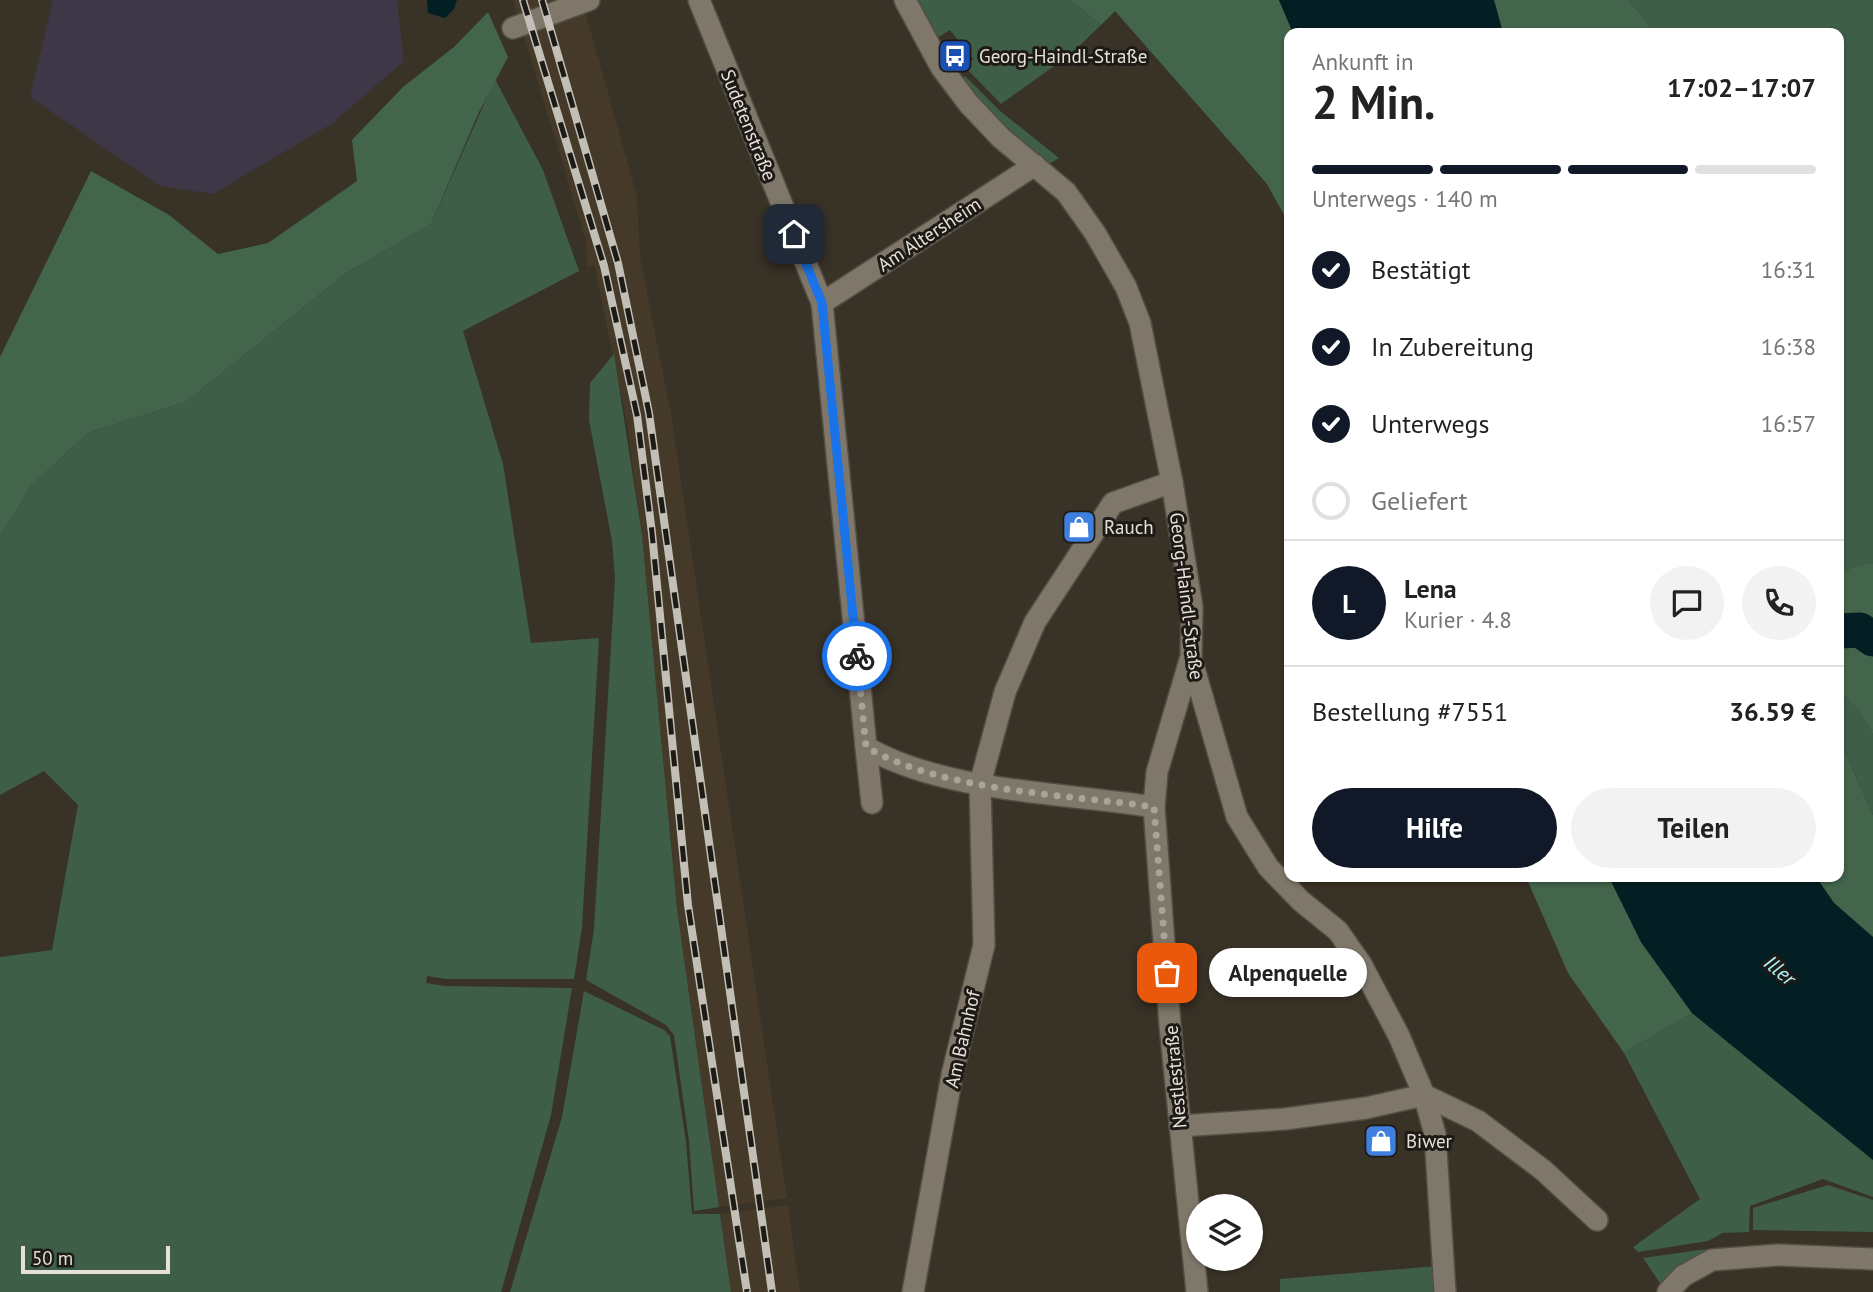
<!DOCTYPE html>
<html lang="de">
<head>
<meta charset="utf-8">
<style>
  :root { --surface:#fff; --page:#f2f2f2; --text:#222; --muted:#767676; --line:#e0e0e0; --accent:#111827 }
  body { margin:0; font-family:"PT Sans",sans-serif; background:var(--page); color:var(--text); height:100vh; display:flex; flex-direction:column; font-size:26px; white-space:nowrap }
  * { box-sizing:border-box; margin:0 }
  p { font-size:23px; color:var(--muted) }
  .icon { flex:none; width:38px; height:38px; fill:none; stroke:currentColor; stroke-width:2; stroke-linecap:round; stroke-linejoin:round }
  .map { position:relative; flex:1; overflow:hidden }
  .sheet { position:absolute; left:1284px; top:28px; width:560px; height:854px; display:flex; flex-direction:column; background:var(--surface); border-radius:14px; box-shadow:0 2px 5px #0004 }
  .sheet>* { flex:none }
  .tools { position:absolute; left:1186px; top:1194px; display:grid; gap:14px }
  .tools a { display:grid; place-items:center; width:77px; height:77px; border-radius:50%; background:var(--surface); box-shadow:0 2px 5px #0004; font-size:35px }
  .scale { position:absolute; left:21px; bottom:18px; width:149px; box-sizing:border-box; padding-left:7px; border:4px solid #e5e1d9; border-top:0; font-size:19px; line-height:24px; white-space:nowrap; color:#e5e1d9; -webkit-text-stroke:5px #1e1a15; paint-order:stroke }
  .pin { position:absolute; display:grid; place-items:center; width:60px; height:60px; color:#fff; margin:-30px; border-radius:14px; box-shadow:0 4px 10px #0006 }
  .courier { position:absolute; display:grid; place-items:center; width:70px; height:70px; margin:-35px; border:5px solid #1a73e8; border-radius:50%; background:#fff; color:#222; box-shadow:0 2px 9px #0007 }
  .bubble { position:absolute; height:49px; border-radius:24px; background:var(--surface); box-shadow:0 2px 5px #0004; font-size:23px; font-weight:700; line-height:49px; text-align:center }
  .overview em { font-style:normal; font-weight:700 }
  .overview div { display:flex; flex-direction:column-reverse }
  .overview { display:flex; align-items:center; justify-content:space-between; height:119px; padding:0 28px }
  h1 { font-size:46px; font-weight:700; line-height:52px }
  .bar { display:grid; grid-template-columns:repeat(4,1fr); gap:10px 7px; align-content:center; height:84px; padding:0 28px }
  .bar i { height:9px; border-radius:5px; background:var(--line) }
  .bar .on { background:var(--accent) }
  .bar p { grid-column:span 4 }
  .line { display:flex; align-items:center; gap:18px; padding:0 28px; border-top:2px solid var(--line) }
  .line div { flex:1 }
  .round { display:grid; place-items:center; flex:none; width:74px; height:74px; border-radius:37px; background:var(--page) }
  ol { padding:0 28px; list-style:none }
  li { display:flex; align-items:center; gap:21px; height:77px }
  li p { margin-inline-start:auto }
  li .icon { padding:7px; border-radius:50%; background:var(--accent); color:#fff; stroke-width:4 }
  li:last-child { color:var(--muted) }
  li i { width:38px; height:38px; border:4px solid var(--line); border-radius:50% }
  .action { display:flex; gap:14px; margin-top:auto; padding:14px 28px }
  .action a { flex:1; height:80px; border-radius:42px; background:var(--accent); color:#fff; font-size:28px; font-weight:700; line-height:80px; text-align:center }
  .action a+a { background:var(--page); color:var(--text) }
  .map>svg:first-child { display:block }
  .industrial { fill:#3d3748 }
  .built { fill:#453a29 }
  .green { fill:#3e5e47 }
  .forest { fill:#43654c }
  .water { fill:#041f23 }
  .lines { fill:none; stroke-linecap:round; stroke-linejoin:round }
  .river { stroke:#041f23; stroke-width:35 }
  .minor-casing { stroke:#534e44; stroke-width:24 }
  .minor { stroke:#7f776a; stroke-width:21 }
  .rail-casing { stroke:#c3bfb6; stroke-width:8 }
  .rail { stroke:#1e1a15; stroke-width:5; stroke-dasharray:16; stroke-linecap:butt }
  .done { stroke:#a9a49a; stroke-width:7; stroke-dasharray:0 12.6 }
  .route { stroke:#1a73e8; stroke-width:9 }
  .labels { text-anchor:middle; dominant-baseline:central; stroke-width:6; stroke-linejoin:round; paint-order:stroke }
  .poi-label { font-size:19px; fill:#e5e1d9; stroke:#1e1a15; text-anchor:start }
  .street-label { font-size:19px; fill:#e5e1d9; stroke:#1e1a15 }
  .water-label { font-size:21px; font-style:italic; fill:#abeff9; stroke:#1e1a15 }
</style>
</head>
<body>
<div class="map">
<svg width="1873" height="1292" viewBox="0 0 1873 1292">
  <rect width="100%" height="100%" fill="#393226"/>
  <polygon class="industrial" points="53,0 397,0 404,61 333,123 213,194 160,186 30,97"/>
  <g class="built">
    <polygon points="513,0 582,0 637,196 640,257 671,413 787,1198 719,1207 677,909 642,535 626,418 594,265 587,267 586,241"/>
    <polygon points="788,1205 800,1292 731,1292 720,1214"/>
  </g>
  <g class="green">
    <polygon points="913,0 1070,0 1101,25 1071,54 1001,104 964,66 973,59 950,30 935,39"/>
    <polygon points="1629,0 1873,0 1873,564 1866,563 1839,572 1839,33 1655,33"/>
    <polygon points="965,76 999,110 1059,158 1049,164 1007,133 959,79"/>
    <polygon points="495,79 543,170 579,271 463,331 503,464 531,643 599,638 582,928 574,979 446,979 427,976 426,983 445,986 572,988 551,1115 501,1292 0,1292 0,957 52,950 78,805 44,771 0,795 0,536 32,485 88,433 186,402 345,274 431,224"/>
    <polygon points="614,354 642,535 677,909 719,1207 694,1211 689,1141 674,1035 666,1025 586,980 594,929 615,579 612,541 589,420 590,383"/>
    <polygon points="1844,696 1859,711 1873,735 1873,815 1839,739 1839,700"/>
    <polygon points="584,991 664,1030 670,1036 686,1142 692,1214 720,1214 731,1292 510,1292 562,1117"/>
    <polygon points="1692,1013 1873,1160 1873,1197 1823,1179 1750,1206 1749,1232 1723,1233 1708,1241 1638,1252 1633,1247 1700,1199 1624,1053"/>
    <polygon points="1828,1185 1873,1200 1873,1232 1753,1230 1753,1208"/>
    <polygon points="1707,1249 1709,1258 1664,1289 1643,1258"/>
    <polygon points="1438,1266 1439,1292 1280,1292 1280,1279"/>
  </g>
  <g class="forest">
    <polygon points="1070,0 1279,0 1293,33 1290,33 1290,226 1267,184 1115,11 1101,25"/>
    <polygon points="1494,0 1629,0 1655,33 1503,33"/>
    <polygon points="488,12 508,57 479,112 431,224 345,274 186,402 88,433 32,485 0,536 0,357 91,171 169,215 218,254 268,243 357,181 352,140 403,87 454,47"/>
    <polygon points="1866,563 1873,564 1873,735 1859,711 1844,696 1839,700 1839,572"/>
    <polygon points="1839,739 1873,815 1873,937 1834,903 1816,877 1839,877"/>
    <polygon points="1526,877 1609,877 1641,942 1692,1013 1624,1053 1568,973"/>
  </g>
  <g class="water">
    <polygon points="427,0 457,0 454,9 445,18 428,13"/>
    <polygon points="1279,0 1494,0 1503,33 1293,33"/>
    <polygon points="1609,877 1816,877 1834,903 1873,937 1873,1160 1692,1013 1641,942"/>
  </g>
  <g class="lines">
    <polyline class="river" points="1839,631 1860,630 1873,639"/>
    <defs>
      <g id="minor">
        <path d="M699 0 822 303 866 747C943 792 1065 793 1154 807"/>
        <polyline points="905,0 941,67 968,103 1001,138 1066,192 1095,233 1126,287 1140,323 1172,482 1192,607 1191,658 1237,817 1268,867 1301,901 1338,931 1361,964 1399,1036 1424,1095 1435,1134 1445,1292"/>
        <polyline points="513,28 589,0"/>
        <polyline points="822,303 1035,165"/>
        <polyline points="1190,660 1157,772 1154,807 1170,1025 1197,1292"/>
        <polyline points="866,747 872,803"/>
        <polyline points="1180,1126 1285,1119 1366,1108 1424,1095 1478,1121 1543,1170 1597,1220"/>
        <polyline points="913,1292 952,1075 984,945 980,784 1005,692 1035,622 1113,503 1172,482"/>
        <polyline points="1668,1292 1683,1276 1712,1260 1778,1255 1873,1259"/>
      </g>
    </defs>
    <use href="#minor" class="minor-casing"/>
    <use href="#minor" class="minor"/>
    <defs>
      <g id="rail">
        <polyline points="523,0 604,266 637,415 652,533 688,905 747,1292"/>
        <polyline points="542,0 618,263 649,413 772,1292"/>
      </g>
    </defs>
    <use href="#rail" class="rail-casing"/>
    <use href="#rail" class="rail"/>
  </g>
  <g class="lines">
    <path class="done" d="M857 656 866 747C943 792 1066 794 1154 807L1167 973"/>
    <polyline class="route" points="794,234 822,303 857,656"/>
  </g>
  <defs>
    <symbol id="bus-square" viewBox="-11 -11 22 22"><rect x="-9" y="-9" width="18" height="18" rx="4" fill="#1a4fb4" stroke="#1e1a15"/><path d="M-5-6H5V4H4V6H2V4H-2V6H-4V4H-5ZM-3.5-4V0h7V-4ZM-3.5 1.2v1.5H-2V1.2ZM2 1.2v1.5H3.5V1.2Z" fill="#fff"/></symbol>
    <symbol id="shop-square" viewBox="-11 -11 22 22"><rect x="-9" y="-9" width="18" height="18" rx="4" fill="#3f7fe0" stroke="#1e1a15"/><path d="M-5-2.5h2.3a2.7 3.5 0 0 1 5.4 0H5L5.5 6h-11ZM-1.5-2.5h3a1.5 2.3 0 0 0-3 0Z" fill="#fff"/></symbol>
  </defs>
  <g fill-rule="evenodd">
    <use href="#bus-square" x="936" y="37" width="38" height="38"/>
    <use href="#shop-square" x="1060" y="508" width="38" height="38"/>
    <use href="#shop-square" x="1362" y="1122" width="38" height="38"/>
  </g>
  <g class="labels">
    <g class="poi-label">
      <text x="979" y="56">Georg-Haindl-Straße</text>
      <text x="1104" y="527">Rauch</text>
      <text x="1406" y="1141">Biwer</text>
    </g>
    <g class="street-label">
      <text transform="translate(749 125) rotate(68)">Sudetenstraße</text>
      <text transform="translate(929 234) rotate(-33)">Am Altersheim</text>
      <text transform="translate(1187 596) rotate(83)">Georg-Haindl-Straße</text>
      <text transform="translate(962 1039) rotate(-77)">Am Bahnhof</text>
      <text transform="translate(1175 1077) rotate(-95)">Nestlestraße</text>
    </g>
    <g class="water-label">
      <text transform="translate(1780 970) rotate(40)">Iller</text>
    </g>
  </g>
</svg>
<div class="tools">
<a><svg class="icon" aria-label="layers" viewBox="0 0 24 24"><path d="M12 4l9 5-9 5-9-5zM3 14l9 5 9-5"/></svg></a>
</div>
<div class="scale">50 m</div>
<div class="pin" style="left:1167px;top:973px;background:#ea580c"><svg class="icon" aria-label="bag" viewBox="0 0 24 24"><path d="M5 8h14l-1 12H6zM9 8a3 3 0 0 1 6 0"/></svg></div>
<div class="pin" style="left:794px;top:234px;background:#1f2937"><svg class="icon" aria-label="home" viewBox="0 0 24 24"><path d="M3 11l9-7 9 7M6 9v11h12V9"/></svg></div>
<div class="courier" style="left:857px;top:656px"><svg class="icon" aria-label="bike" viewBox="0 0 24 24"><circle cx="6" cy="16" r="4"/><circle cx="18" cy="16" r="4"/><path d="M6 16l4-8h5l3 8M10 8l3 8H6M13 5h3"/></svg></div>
<div class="bubble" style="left:1209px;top:948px;width:158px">Alpenquelle</div>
<section class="sheet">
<div class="overview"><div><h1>2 Min.</h1><p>Ankunft in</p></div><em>17:02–17:07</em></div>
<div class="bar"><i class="on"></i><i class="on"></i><i class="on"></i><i></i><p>Unterwegs · 140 m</p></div>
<ol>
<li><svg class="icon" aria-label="check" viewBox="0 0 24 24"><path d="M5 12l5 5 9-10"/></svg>Bestätigt<p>16:31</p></li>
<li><svg class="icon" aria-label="check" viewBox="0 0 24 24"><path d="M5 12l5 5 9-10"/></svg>In Zubereitung<p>16:38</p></li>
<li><svg class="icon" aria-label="check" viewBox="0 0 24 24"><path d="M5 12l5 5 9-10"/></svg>Unterwegs<p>16:57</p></li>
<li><i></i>Geliefert</li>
</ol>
<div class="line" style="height:126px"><b class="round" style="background:var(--accent);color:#fff">L</b><div><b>Lena</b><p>Kurier · 4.8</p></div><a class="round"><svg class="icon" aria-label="chat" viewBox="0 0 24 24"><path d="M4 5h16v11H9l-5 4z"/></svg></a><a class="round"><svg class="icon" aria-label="phone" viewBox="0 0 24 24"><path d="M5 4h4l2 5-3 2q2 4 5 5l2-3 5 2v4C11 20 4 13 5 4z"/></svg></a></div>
<div class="line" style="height:91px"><div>Bestellung #7551</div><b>36.59 €</b></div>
<div class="action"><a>Hilfe</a><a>Teilen</a></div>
</section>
</div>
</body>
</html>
